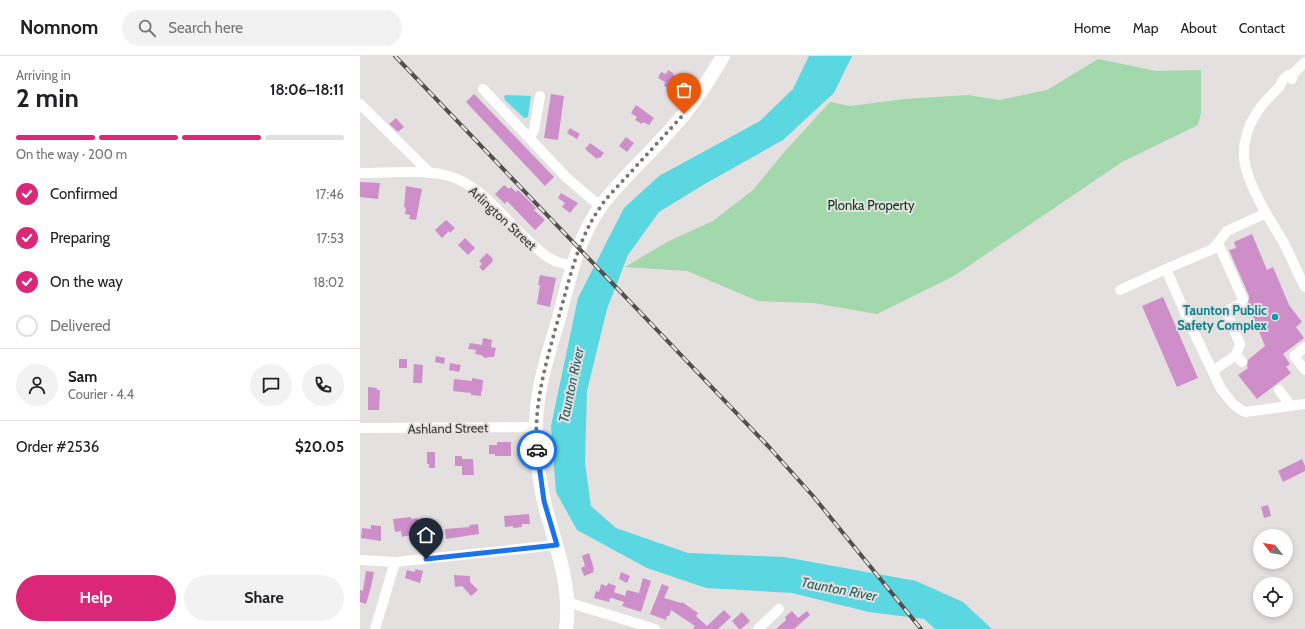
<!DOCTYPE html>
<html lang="en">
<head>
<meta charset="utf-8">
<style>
  :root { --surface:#fff; --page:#f2f2f2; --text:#202124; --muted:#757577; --line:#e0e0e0; --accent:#db2777 }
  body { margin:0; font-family:Cabin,sans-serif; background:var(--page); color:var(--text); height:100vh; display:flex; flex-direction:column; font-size:15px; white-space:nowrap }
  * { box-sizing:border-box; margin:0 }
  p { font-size:13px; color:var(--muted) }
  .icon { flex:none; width:22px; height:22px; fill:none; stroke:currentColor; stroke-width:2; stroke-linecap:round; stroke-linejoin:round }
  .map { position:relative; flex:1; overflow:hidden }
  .side { display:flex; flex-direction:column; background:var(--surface); width:360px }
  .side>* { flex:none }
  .needle { width:26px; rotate:301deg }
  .buttons { position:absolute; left:893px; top:473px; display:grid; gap:8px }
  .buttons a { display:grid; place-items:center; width:40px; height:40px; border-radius:50%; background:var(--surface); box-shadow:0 2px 6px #0003; font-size:20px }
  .pin { position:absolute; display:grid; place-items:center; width:34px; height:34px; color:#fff; margin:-41px -17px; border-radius:50% 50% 50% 0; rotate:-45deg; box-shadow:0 0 4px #0007 }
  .pin .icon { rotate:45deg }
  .courier { position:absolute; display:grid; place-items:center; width:40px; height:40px; margin:-20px; border:3px solid #1a73e8; border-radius:50%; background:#fff; color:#222; box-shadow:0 1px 5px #0007 }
  .overview em { font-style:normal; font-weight:800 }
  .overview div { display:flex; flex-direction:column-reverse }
  .overview { display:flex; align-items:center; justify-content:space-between; height:68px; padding:0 16px }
  h1 { font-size:26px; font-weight:800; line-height:30px }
  .bar { display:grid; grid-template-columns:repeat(4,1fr); gap:6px 4px; align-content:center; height:48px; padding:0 16px }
  .bar i { height:5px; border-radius:3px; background:var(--line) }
  .bar .active { background:var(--accent) }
  .bar p { grid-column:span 4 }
  .line { display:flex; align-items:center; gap:10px; padding:0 16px; border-top:1px solid var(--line) }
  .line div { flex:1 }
  .round { display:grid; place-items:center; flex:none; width:42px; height:42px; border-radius:21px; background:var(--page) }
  ol { padding:0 16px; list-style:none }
  li { display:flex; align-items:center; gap:12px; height:44px }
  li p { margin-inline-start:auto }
  li .icon { padding:4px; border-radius:50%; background:var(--accent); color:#fff; stroke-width:4 }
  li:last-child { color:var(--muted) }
  li i { width:22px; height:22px; border:2px solid var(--line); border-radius:50% }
  .primary-button { display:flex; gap:8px; margin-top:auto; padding:8px 16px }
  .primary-button a { flex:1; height:46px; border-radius:24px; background:var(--accent); color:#fff; font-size:16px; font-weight:800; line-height:46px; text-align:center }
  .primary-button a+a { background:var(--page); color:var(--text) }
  header { display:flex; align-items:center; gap:24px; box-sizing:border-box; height:56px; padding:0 20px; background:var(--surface); border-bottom:1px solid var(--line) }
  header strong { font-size:19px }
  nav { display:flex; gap:22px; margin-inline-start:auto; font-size:14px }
  .search { width:280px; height:36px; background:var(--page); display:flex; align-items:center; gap:10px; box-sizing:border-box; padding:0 14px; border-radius:22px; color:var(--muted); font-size:15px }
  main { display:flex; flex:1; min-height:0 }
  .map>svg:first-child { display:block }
  .green { fill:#a2d8ac }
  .water { fill:#5bd7e1 }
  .building { fill:#cd8eca }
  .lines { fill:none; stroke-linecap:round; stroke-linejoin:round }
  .minor { stroke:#fff; stroke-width:10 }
  .highway { stroke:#fff; stroke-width:14 }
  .rail-casing { stroke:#52504f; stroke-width:4 }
  .rail { stroke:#e4e0df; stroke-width:2.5; stroke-dasharray:8; stroke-linecap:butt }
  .done { stroke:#777574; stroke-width:4; stroke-dasharray:0 7.2 }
  .route { stroke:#1a73e8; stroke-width:5 }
  .culture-dot { fill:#0f9aa8; stroke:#e4e0df; stroke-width:1.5 }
  .labels { text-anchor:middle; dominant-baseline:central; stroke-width:4; stroke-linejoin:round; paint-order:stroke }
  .park-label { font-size:13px; fill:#023b17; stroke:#e4e0df }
  .street-label { font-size:13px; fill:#3c3b3a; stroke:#e4e0df }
  .culture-label { font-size:13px; font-weight:bold; fill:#0d838f; stroke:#e4e0df; text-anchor:end }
  .water-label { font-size:14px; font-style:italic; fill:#2d6165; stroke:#e4e0df }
</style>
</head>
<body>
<header>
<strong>Nomnom</strong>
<div class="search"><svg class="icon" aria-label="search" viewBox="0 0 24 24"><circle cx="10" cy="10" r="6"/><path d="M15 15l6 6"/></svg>Search here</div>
<nav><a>Home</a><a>Map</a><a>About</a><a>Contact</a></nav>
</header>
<main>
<section class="side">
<div class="overview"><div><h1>2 min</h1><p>Arriving in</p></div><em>18:06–18:11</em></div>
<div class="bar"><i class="active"></i><i class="active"></i><i class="active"></i><i></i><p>On the way · 200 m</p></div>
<ol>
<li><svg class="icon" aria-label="check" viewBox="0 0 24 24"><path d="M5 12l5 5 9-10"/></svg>Confirmed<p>17:46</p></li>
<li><svg class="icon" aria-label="check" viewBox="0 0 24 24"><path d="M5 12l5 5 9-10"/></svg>Preparing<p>17:53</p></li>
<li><svg class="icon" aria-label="check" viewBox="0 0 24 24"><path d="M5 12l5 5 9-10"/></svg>On the way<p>18:02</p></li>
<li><i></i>Delivered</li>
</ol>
<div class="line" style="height:72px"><a class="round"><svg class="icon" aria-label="person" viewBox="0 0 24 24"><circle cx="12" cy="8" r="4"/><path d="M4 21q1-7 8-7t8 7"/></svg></a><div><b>Sam</b><p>Courier · 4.4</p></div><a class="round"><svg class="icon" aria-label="chat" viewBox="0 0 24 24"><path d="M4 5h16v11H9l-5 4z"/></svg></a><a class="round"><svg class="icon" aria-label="phone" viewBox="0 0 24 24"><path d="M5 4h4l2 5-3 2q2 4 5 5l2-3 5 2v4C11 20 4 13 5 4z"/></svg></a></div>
<div class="line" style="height:52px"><div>Order #2536</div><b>$20.05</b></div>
<div class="primary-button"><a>Help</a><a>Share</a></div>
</section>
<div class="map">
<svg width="945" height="573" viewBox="0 0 945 573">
  <rect width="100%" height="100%" fill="#e4e0df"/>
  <polygon class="green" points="738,3 796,15 841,14 841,57 838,69 762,106 594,220 517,258 453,247 398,245 327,215 265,211 307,186 353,165 393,134 426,94 470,46 490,50 544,43 608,39 639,44 687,34"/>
  <g class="water">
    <polygon points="449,0 492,0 474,37 423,84 343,129 299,156 268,199 247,253 227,335 225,407 231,450 256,472 328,497 424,501 556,525 603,546 632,573 575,573 564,563 509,556 432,537 346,532 287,512 217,474 196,436 191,370 218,242 264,152 299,120 400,65 433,33"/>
    <polygon points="147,39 171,40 168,61 165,62 163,61 145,44 144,40"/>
  </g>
  <g class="building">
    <polygon points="308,14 313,17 313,19 317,22 311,34 304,30 305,26 298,22 301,16 306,18"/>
    <polygon points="114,38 194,121 185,130 106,46"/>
    <polygon points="191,38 204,40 198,84 184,82"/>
    <polygon points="276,49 294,62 289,69 283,66 282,68 275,64 277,61 271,57"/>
    <polygon points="36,62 44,71 38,76 29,68"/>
    <polygon points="210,72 220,78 217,83 207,77"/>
    <polygon points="266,81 274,87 267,96 259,90"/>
    <polygon points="230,87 244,97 240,102 238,101 237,103 225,93"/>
    <polygon points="0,126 20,127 18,143 0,141"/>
    <polygon points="144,129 149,133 151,131 156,136 158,134 176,152 174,154 185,164 175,174 147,145 145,148 135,138"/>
    <polygon points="46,130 62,133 56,164 49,163 50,159 45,158 46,152 44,151"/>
    <polygon points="201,137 218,147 210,157 202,151 205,147 198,142"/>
    <polygon points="86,164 95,172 90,177 89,175 82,182 75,174"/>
    <polygon points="892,178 907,214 913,211 929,249 942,266 936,271 944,282 923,298 930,308 926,311 931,317 897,343 878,319 888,312 887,310 888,304 905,290 888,248 889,243 889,240 869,194 876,192 874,186"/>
    <polygon points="105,182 115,192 108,199 98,189"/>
    <polygon points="127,197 133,203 132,204 133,205 123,215 119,211 122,208 119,205"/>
    <polygon points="180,219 196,222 190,251 177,248 180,229 178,229"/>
    <polygon points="803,241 838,322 817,331 782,250"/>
    <polygon points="123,282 132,284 131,291 136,292 134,301 129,301 125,302 121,299 115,298 116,294 108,293 110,287 122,289"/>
    <polygon points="76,300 85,302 84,308 75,306"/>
    <rect x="39" y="303" width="8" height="9"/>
    <polygon points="90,307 101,309 99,316 89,314"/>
    <polygon points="54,308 63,309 62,327 53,327"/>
    <polygon points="112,322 123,324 122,336 121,335 121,340 111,339 111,337 93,335 94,323 112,325"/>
    <polygon points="8,331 17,332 17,334 20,334 19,354 8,354"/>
    <polygon points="137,386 151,386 151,400 135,400 135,398 129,398 129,389 137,389"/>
    <polygon points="67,396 75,396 75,412 69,412 69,408 67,408"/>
    <polygon points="95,400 102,400 102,403 113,403 114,419 102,419 102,410 95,410"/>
    <polygon points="942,403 945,410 945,415 923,426 918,415"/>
    <polygon points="908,449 911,460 904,462 901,451"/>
    <polygon points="169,458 170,468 162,468 162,471 153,472 153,470 145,471 144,460"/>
    <polygon points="51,461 51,463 58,462 59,473 49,474 50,479 42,481 41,475 35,476 33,463"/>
    <polygon points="118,468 119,478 86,483 85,473 110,471 109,469"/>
    <polygon points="11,469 21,470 21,485 1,482 2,472 11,473"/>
    <polygon points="899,487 900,505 898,506 893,488"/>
    <polygon points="229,497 234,513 233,514 234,516 224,520 221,512 225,510 222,500"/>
    <polygon points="55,513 63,515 60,527 45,522 47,514 55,516"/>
    <polygon points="6,515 14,516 11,531 6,548 0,546 0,534 3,535"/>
    <polygon points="261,516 270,520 267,527 259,523"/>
    <polygon points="94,519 110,520 110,526 118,534 111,540 102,530 95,531"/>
    <polygon points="283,522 291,525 281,556 262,550 264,546 252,542 250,542 249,546 234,542 236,535 239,536 241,528 247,530 248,527 256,530 254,536 265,540 267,534 279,537"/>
    <polygon points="302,528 309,531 304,542 321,547 322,546 338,557 336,560 347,570 364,554 371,561 358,573 333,573 335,570 311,554 309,560 307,560 306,564 290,558"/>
    <polygon points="432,555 438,562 447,555 450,559 434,573 416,573 426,564 425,561"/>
    <polygon points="382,556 390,565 381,573 379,573 372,565"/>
  </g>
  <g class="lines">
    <g class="minor">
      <path d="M934 17C927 19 922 23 920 30 912 39 902 47 896 58 888 70 883 87 884 101 886 126 908 161 921 182 930 197 936 215 945 231"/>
      <polyline points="932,23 934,17 945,6"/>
      <polyline points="123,33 207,122 241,151"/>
      <polyline points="0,48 70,117"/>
      <polyline points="170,82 174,74 180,40"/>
      <path d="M0 117C25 117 65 113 89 120 122 129 147 167 173 189 179 195 185 200 193 204 199 207 206 208 213 210"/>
      <polyline points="906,157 867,175 853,193 806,213 829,266 861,333 873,348 881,354 885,356 945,348"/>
      <polyline points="858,187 883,243 880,249 870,253 868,260 880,288 876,299"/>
      <polyline points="760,234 806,213"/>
      <polyline points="945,291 934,300 945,314"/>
      <polyline points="853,315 876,299 882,306"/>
      <polyline points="919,334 931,350"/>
      <polyline points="0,372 176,371"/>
      <polyline points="0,504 35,506 197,489"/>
      <polyline points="207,546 295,573"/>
      <polyline points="15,573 35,506"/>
      <polyline points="398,573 419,553"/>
    </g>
    <path class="highway" d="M206 573C212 529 195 488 184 446 179 422 175 395 176 370 176 334 188 299 198 265 209 224 217 182 243 147 261 124 283 104 303 82 327 57 346 30 363 0"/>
    <defs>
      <polyline id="rail" points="35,0 409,391 453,440 561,573"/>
    </defs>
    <use href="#rail" class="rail-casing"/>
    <use href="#rail" class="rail"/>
  </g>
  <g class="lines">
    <path class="done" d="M177 394C173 347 187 304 199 260 211 218 219 177 247 142L324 58"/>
    <polyline class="route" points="66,503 197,489 184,445 177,394"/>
  </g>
  <circle class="culture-dot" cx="915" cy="261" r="4"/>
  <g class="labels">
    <g class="park-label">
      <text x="511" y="149">Plonka Property</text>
    </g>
    <g class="street-label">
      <text transform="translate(143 162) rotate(43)">Arlington Street</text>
      <text transform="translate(88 372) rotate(-1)">Ashland Street</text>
    </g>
    <g class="culture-label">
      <text x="907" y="254">Taunton Public<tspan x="907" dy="15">Safety Complex</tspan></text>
    </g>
    <g class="water-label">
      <text transform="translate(211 329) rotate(-78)">Taunton River</text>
      <text transform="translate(479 533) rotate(11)">Taunton River</text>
    </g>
  </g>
</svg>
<div class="buttons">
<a><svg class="needle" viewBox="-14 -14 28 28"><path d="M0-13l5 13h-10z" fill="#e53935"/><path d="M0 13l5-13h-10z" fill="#757577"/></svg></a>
<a><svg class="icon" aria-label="locate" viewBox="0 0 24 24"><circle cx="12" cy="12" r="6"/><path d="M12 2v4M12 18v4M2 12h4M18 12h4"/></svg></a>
</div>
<div class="pin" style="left:324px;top:58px;background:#ea580c"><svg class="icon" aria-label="bag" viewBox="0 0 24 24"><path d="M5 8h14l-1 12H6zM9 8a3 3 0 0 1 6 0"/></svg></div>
<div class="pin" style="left:66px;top:503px;background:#1f2937"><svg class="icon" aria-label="home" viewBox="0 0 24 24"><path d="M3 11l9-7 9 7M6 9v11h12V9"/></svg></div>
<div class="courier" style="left:177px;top:394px"><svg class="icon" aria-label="car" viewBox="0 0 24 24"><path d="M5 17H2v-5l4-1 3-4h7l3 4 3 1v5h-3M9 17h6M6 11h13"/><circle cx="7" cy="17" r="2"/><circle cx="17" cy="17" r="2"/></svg></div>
</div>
</main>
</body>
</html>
